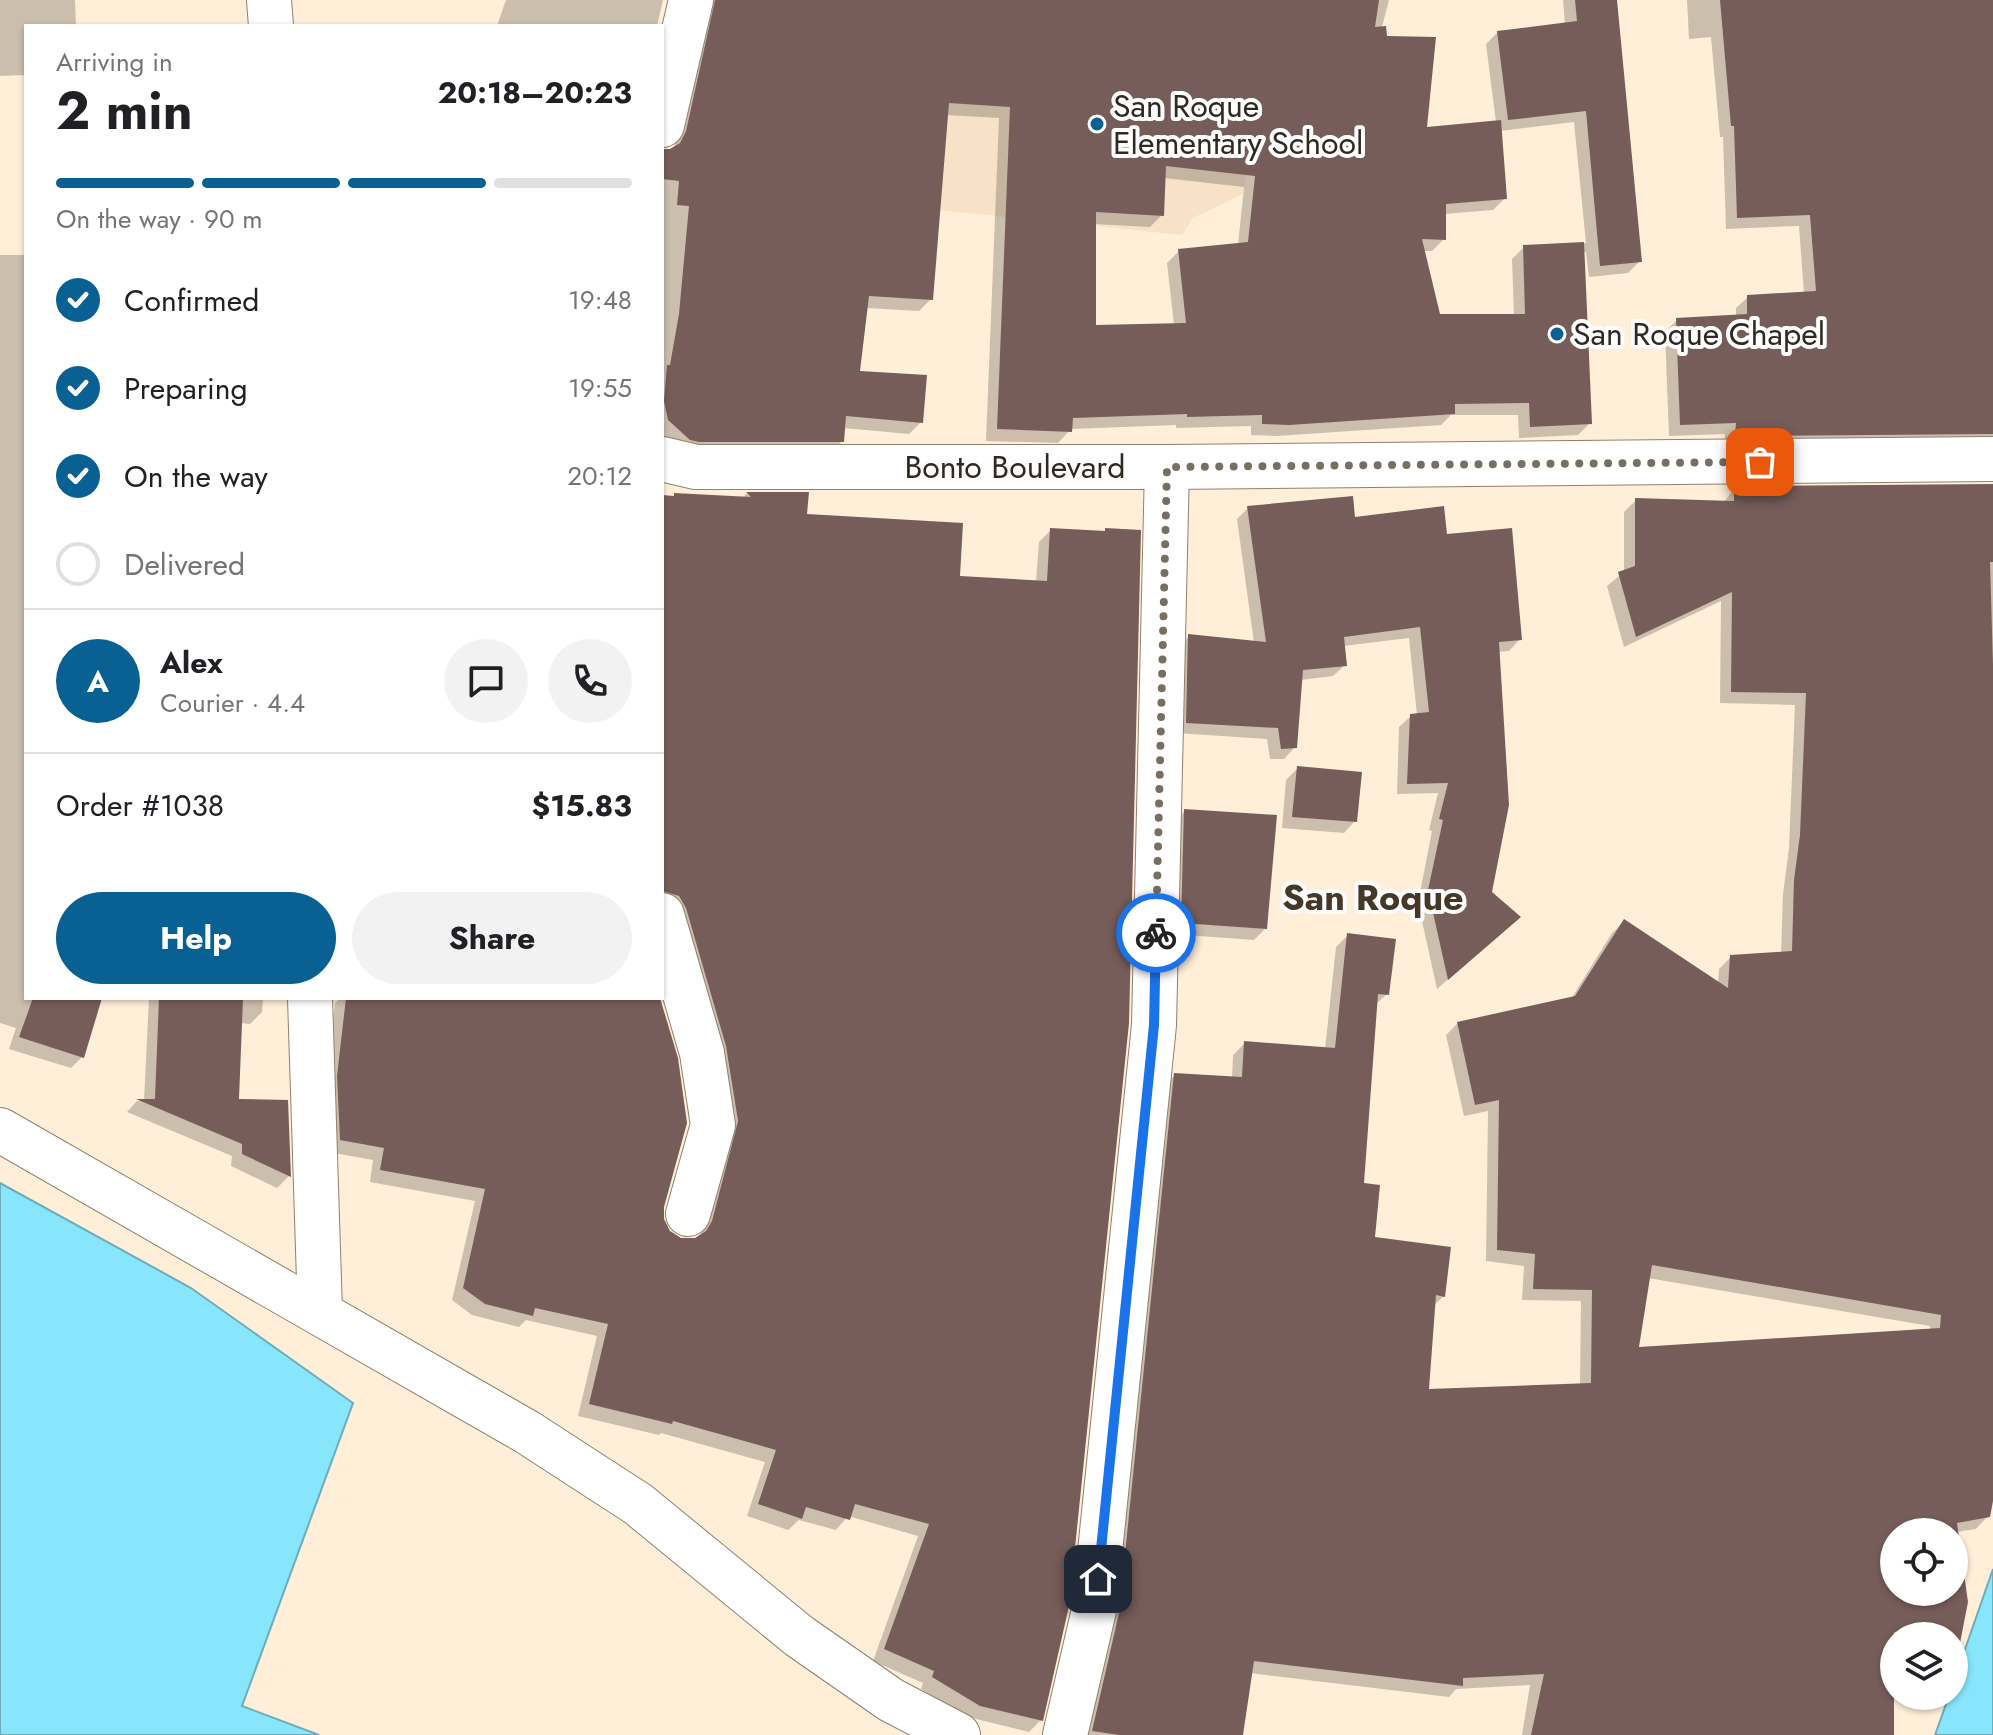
<!DOCTYPE html>
<html lang="en">
<head>
<meta charset="utf-8">
<style>
  :root { --surface:#fff; --page:#f2f2f2; --text:#202124; --muted:#757577; --line:#e0e0e0; --accent:#086192 }
  body { margin:0; font-family:Jost,sans-serif; background:var(--page); color:var(--text); height:100vh; display:flex; flex-direction:column; font-size:30px; white-space:nowrap }
  * { box-sizing:border-box; margin:0 }
  p { font-size:26px; color:var(--muted) }
  .icon { flex:none; width:44px; height:44px; fill:none; stroke:currentColor; stroke-width:2; stroke-linecap:round; stroke-linejoin:round }
  .map { position:relative; flex:1; overflow:hidden }
  .panel { position:absolute; left:24px; top:24px; width:640px; height:976px; display:flex; flex-direction:column; background:var(--surface); border-radius:0px; box-shadow:0 2px 6px #0004 }
  .panel>* { flex:none }
  .controls { position:absolute; left:1880px; top:1518px; display:grid; gap:16px }
  .controls a { display:grid; place-items:center; width:88px; height:88px; border-radius:50%; background:var(--surface); box-shadow:0 2px 6px #0004; font-size:40px }
  .pin { position:absolute; display:grid; place-items:center; width:68px; height:68px; color:#fff; margin:-34px; border-radius:16px; box-shadow:0 4px 12px #0006 }
  .courier { position:absolute; display:grid; place-items:center; width:80px; height:80px; margin:-40px; border:6px solid #1a73e8; border-radius:50%; background:#fff; color:#222; box-shadow:0 2px 10px #0007 }
  .summary em { font-style:normal; font-weight:700 }
  .summary div { display:flex; flex-direction:column-reverse }
  .summary { display:flex; align-items:center; justify-content:space-between; height:136px; padding:0 32px }
  h1 { font-size:52px; font-weight:700; line-height:60px }
  .bar { display:grid; grid-template-columns:repeat(4,1fr); gap:12px 8px; align-content:center; height:96px; padding:0 32px }
  .bar i { height:10px; border-radius:6px; background:var(--line) }
  .bar .active { background:var(--accent) }
  .bar p { grid-column:span 4 }
  .line { display:flex; align-items:center; gap:20px; padding:0 32px; border-top:2px solid var(--line) }
  .line div { flex:1 }
  .round { display:grid; place-items:center; flex:none; width:84px; height:84px; border-radius:42px; background:var(--page) }
  ol { padding:0 32px; list-style:none }
  li { display:flex; align-items:center; gap:24px; height:88px }
  li p { margin-inline-start:auto }
  li .icon { padding:8px; border-radius:50%; background:var(--accent); color:#fff; stroke-width:4 }
  li:last-child { color:var(--muted) }
  li i { width:44px; height:44px; border:4px solid var(--line); border-radius:50% }
  .primary-button { display:flex; gap:16px; margin-top:auto; padding:16px 32px }
  .primary-button a { flex:1; height:92px; border-radius:48px; background:var(--accent); color:#fff; font-size:32px; font-weight:700; line-height:92px; text-align:center }
  .primary-button a+a { background:var(--page); color:var(--text) }
  .map>svg:first-child { display:block }
  .built { fill:#f7e2c7 }
  .water { fill:#87e6fc; stroke:#6dadba; stroke-width:2 }
  .shadow { fill:#0003; fill-rule:evenodd }
  .building { fill:#775d5a; fill-rule:evenodd }
  .lines { fill:none; stroke-linecap:round; stroke-linejoin:round }
  .minor-casing { stroke:#90816d; stroke-width:46 }
  .minor { stroke:#fff; stroke-width:44 }
  .done { stroke:#786e61; stroke-width:8; stroke-dasharray:0 14.4 }
  .route { stroke:#1a73e8; stroke-width:10 }
  .poi-dot { fill:#086192; stroke:#fefefe; stroke-width:3 }
  .labels { text-anchor:middle; dominant-baseline:central; stroke-width:8; stroke-linejoin:round; paint-order:stroke }
  .poi-label { font-size:32px; fill:#2f2921; stroke:#fefefe; text-anchor:start }
  .street-label { font-size:32px; fill:#2f2921; stroke:#fefefe }
  .quarter-label { font-size:36px; font-weight:bold; fill:#453826; stroke:#fefefe }
</style>
</head>
<body>
<div class="map">
<svg width="1993" height="1735" viewBox="0 0 1993 1735">
  <rect width="100%" height="100%" fill="#ffeed8"/>
  <polygon class="built" points="956,24 1259,85 1243,194 1193,218 1182,235 939,210 940,104"/>
  <g class="water">
    <polygon points="0,1183 191,1288 353,1403 242,1706 319,1735 0,1735"/>
    <polygon points="1993,1569 1993,1735 1935,1735 1949,1696 1954,1696 1954,1681"/>
  </g>
  <g class="shadow">
    <polygon points="0,0 75,0 76,26 26,26 26,75 0,76"/>
    <polygon points="506,0 663,0 657,26 497,26"/>
    <path d="M700 0H1389L1379 38 1425 129 1496 122 1486 44 1498 32 1565 25 1563 0H1615L1640 261 1628 273 1589 277 1586 252H1583L1590 423 1578 435 1519 438 1518 415H1451L1441 425 1276 436 1251 435V426L1176 428V425L1071 429 1058 443 986 441 999 118 946 115 931 299 919 311 866 308 857 373 921 422 909 434 843 428 842 441 830 453 677 451 662 437V151L673 149 675 145 704 19ZM1574 122 1586 243 1524 247 1512 259 1514 316H1438L1423 251H1432L1444 239V214L1493 210 1505 198 1500 131ZM1164 178 1244 187 1238 245 1179 251 1167 263 1174 325 1094 327V224L1150 227 1162 215Z"/>
    <polygon points="1687,0 1993,0 1993,449 1724,448 1725,434 1669,436 1665,332 1677,320 1736,316 1736,308 1748,297 1804,294 1799,226 1726,229 1723,137 1720,137 1711,37 1689,39"/>
    <polygon points="0,255 26,255 26,998 100,998 82,1057 71,1068 9,1049 16,1028 0,1023"/>
    <path d="M1993 486V1490L1988 1516 1976 1529 1956 1532 1958 1642 1954 1646V1636H1894V1679L1866 1735H1522L1530 1685 1456 1689 1449 1697 1250 1673 1241 1735H1083L1163 1087 1175 1075 1232 1079 1233 1055 1245 1043 1325 1049 1336 947 1348 935 1387 994 1375 1005 1362 1185 1373 1239 1444 1296 1433 1306 1426 1391 1580 1386 1581 1301 1522 1300 1524 1266 1486 1261 1488 1111 1464 1116 1446 1035 1458 1023 1571 999 1612 933 1624 922 1718 983 1719 969 1731 957 1781 954 1783 894 1789 848 1795 705 1720 703 1721 601 1624 647 1607 586 1624 572V512L1636 500 1723 503 1735 488ZM1648 1278 1930 1326V1331L1637 1349ZM1894 1532H1954V1592H1894Z"/>
    <polygon points="746,494 807,494 805,516 958,577 1036,582 1039,542 1051,530 1041,1720 1029,1732 968,1717 921,1689 923,1683 873,1661 918,1536 848,1516 836,1530 799,1520 788,1530 747,1516 765,1462 661,1433 659,1435 578,1416 597,1336 526,1320 519,1327 472,1315 452,1300 475,1201 370,1182 373,1160 328,1152 326,1089 335,1003 340,998 658,998 662,1220 668,1232 680,1240 694,1240 700,1237 727,1134 662,906 662,497 742,499"/>
    <polygon points="1248,508 1353,519 1446,536 1520,639 1509,651 1497,652 1489,893 1507,928 1437,989 1418,903 1432,831 1429,830 1438,793 1397,794 1399,727 1411,716 1417,715 1409,638 1343,646 1345,665 1333,676 1301,680 1295,747 1284,759 1270,759 1267,739 1176,733 1178,648 1189,636 1254,643 1237,519"/>
    <polygon points="1298,768 1355,821 1344,833 1282,828 1286,780"/>
    <polygon points="1185,811 1266,928 1254,940 1171,934 1173,822"/>
    <polygon points="149,998 263,998 262,1012 250,1024 240,1023 237,1101 286,1102 289,1176 277,1188 231,1166 232,1156 127,1112 137,1101 144,1101"/>
  </g>
  <g class="building">
    <path d="M715 0H1379L1375 27 1386 26 1387 36 1436 37 1427 127 1501 120 1507 199 1446 204V240L1422 239 1440 314H1525L1523 245 1584 242 1592 424 1530 427 1529 403 1455 404V414L1289 425 1262 424V415L1187 417V414L1073 418 1072 432 997 429 1010 107 949 103 933 300 869 296 860 371 927 375 923 423 846 416 844 442H699L690 440 668 420 664 401 667 365H670L679 314 689 206 677 205 679 181 662 179V149H670L680 143 686 131ZM1166 166 1255 176 1248 242 1178 249 1186 323 1096 325V212L1164 216Z"/>
    <polygon points="1575,0 1617,0 1642,262 1600,266 1586,111 1508,120 1497,31 1577,21"/>
    <polygon points="1720,0 1993,0 1993,434 1735,436 1736,423 1680,425 1676,318 1747,314 1747,295 1816,291 1810,215 1737,218 1734,126 1731,126"/>
    <path d="M1993 484V562H1990L1993 665V1501L1990 1517 1957 1523 1968 1602 1960 1643 1954 1642V1636H1918L1894 1632V1735H1531L1544 1674 1463 1678V1686L1254 1661 1243 1735H1119L1092 1731 1119 1613 1174 1073 1242 1077 1244 1041 1335 1048 1347 933 1396 939 1389 995 1378 994 1364 1183 1380 1185 1375 1237 1451 1247 1445 1297 1436 1295 1429 1389 1591 1383 1592 1290 1533 1289 1535 1254 1497 1250 1499 1100 1475 1105 1457 1022 1575 996 1624 919 1728 988 1730 955 1792 951 1794 880 1800 835 1806 693 1731 692 1732 592 1636 637 1618 572 1635 566V498L1734 501V486ZM1652 1265 1941 1315 1940 1328 1639 1347ZM1894 1532H1954V1592H1894Z"/>
    <polygon points="746,492 809,492 807,514 963,523 960,576 1047,581 1050,528 1105,531 1105,528 1141,530 1129,1023 1069,1606 1043,1721 980,1706 932,1677 934,1671 884,1649 929,1524 855,1504 850,1520 806,1507 802,1519 758,1504 776,1450 673,1421 672,1424 589,1404 608,1324 535,1308 533,1316 485,1304 463,1288 485,1189 380,1170 384,1148 340,1140 337,1076 346,998 660,998 678,1058 687,1123 664,1207 664,1219 670,1231 681,1238 695,1238 706,1231 712,1221 738,1121 726,1046 686,908 679,896 662,891 662,495 674,496 674,493 751,497"/>
    <polygon points="1353,496 1355,517 1444,506 1447,534 1512,528 1522,640 1499,642 1509,805 1492,892 1521,917 1448,980 1428,890 1443,820 1439,819 1448,783 1407,784 1410,714 1429,712 1420,627 1344,637 1347,666 1303,670 1297,748 1281,749 1278,728 1186,723 1188,634 1266,642 1247,506"/>
    <polygon points="1297,766 1362,772 1357,822 1292,817"/>
    <polygon points="1184,809 1277,815 1267,929 1181,923"/>
    <polygon points="33,998 102,998 84,1058 19,1037"/>
    <polygon points="159,998 243,998 239,1099 288,1100 291,1177 242,1154 242,1144 136,1099 155,1099"/>
  </g>
  <g class="lines">
    <defs>
      <g id="minor">
        <polyline points="269,0 271,26"/>
        <polyline points="662,125 691,0"/>
        <polyline points="662,459 696,467 1167,467 1993,459"/>
        <polyline points="662,915 702,1053 713,1125 688,1214"/>
        <polyline points="310,998 320,1312"/>
        <polyline points="0,1130 527,1432 638,1504 799,1636 891,1700 958,1735"/>
        <polyline points="1065,1735 1094,1610 1154,1025 1167,467"/>
      </g>
    </defs>
    <use href="#minor" class="minor-casing"/>
    <use href="#minor" class="minor"/>
  </g>
  <g class="lines">
    <polyline class="done" points="1156,933 1167,467 1760,462"/>
    <polyline class="route" points="1098,1579 1154,1025 1156,933"/>
  </g>
  <g class="poi-dot">
    <circle cx="1097" cy="124" r="8"/>
    <circle cx="1557" cy="334" r="8"/>
  </g>
  <g class="labels">
    <g class="poi-label">
      <text x="1113" y="106">San Roque<tspan x="1113" dy="37">Elementary School</tspan></text>
      <text x="1573" y="334">San Roque Chapel</text>
    </g>
    <g class="street-label">
      <text x="1015" y="467">Bonto Boulevard</text>
    </g>
    <g class="quarter-label">
      <text x="1373" y="897">San Roque</text>
    </g>
  </g>
</svg>
<div class="controls">
<a><svg class="icon" aria-label="locate" viewBox="0 0 24 24"><circle cx="12" cy="12" r="6"/><path d="M12 2v4M12 18v4M2 12h4M18 12h4"/></svg></a>
<a><svg class="icon" aria-label="layers" viewBox="0 0 24 24"><path d="M12 4l9 5-9 5-9-5zM3 14l9 5 9-5"/></svg></a>
</div>
<div class="pin" style="left:1760px;top:462px;background:#ea580c"><svg class="icon" aria-label="bag" viewBox="0 0 24 24"><path d="M5 8h14l-1 12H6zM9 8a3 3 0 0 1 6 0"/></svg></div>
<div class="pin" style="left:1098px;top:1579px;background:#1f2937"><svg class="icon" aria-label="home" viewBox="0 0 24 24"><path d="M3 11l9-7 9 7M6 9v11h12V9"/></svg></div>
<div class="courier" style="left:1156px;top:933px"><svg class="icon" aria-label="bike" viewBox="0 0 24 24"><circle cx="6" cy="16" r="4"/><circle cx="18" cy="16" r="4"/><path d="M6 16l4-8h5l3 8M10 8l3 8H6M13 5h3"/></svg></div>
<section class="panel">
<div class="summary"><div><h1>2 min</h1><p>Arriving in</p></div><em>20:18–20:23</em></div>
<div class="bar"><i class="active"></i><i class="active"></i><i class="active"></i><i></i><p>On the way · 90 m</p></div>
<ol>
<li><svg class="icon" aria-label="check" viewBox="0 0 24 24"><path d="M5 12l5 5 9-10"/></svg>Confirmed<p>19:48</p></li>
<li><svg class="icon" aria-label="check" viewBox="0 0 24 24"><path d="M5 12l5 5 9-10"/></svg>Preparing<p>19:55</p></li>
<li><svg class="icon" aria-label="check" viewBox="0 0 24 24"><path d="M5 12l5 5 9-10"/></svg>On the way<p>20:12</p></li>
<li><i></i>Delivered</li>
</ol>
<div class="line" style="height:144px"><b class="round" style="background:var(--accent);color:#fff">A</b><div><b>Alex</b><p>Courier · 4.4</p></div><a class="round"><svg class="icon" aria-label="chat" viewBox="0 0 24 24"><path d="M4 5h16v11H9l-5 4z"/></svg></a><a class="round"><svg class="icon" aria-label="phone" viewBox="0 0 24 24"><path d="M5 4h4l2 5-3 2q2 4 5 5l2-3 5 2v4C11 20 4 13 5 4z"/></svg></a></div>
<div class="line" style="height:104px"><div>Order #1038</div><b>$15.83</b></div>
<div class="primary-button"><a>Help</a><a>Share</a></div>
</section>
</div>
</body>
</html>
